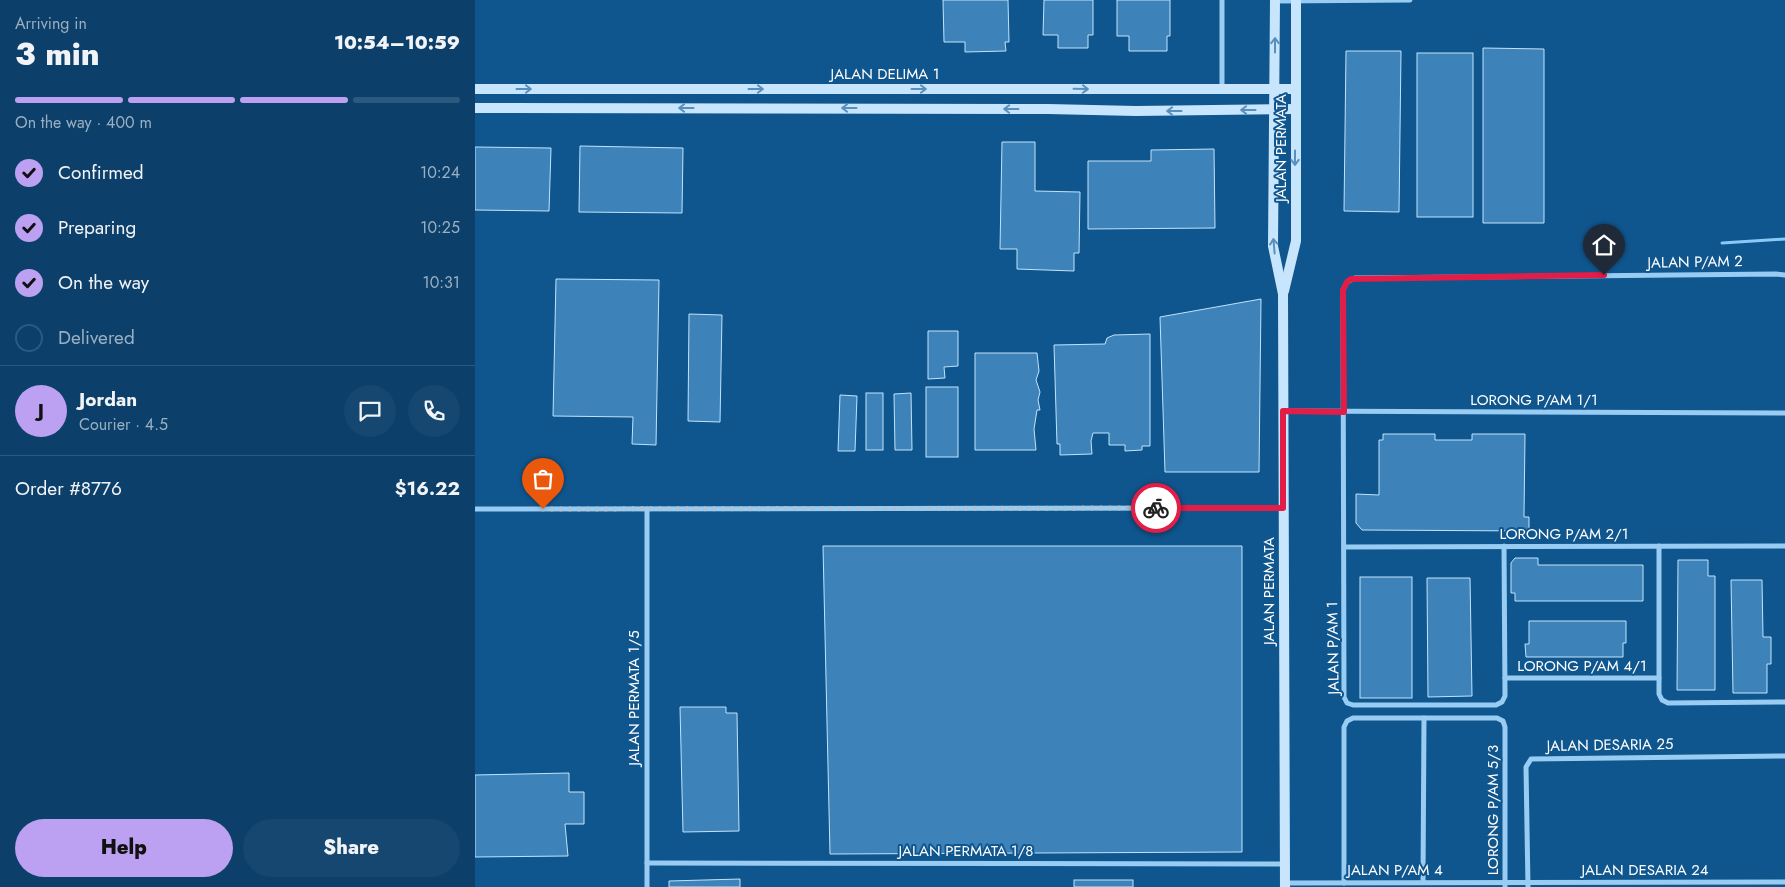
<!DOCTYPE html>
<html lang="en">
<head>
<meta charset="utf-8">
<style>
  :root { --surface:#0c406a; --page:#154770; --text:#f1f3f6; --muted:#9aafc1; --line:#2c597e; --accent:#bca0f2 }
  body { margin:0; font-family:Jost,sans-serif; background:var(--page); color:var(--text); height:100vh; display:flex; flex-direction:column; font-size:19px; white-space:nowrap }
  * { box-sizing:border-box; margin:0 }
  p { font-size:16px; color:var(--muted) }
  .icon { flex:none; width:28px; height:28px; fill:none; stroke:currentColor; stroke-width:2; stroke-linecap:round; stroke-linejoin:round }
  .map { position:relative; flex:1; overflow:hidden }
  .drawer { display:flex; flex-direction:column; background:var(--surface); width:475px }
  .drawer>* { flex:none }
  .pin { position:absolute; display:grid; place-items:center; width:42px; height:42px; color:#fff; margin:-51px -21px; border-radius:50% 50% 50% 0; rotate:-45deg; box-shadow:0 0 5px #0007 }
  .pin .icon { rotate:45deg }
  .courier { position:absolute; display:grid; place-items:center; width:50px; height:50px; margin:-25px; border:4px solid #e11d48; border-radius:50%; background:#fff; color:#222; box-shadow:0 1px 6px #0007 }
  .overview em { font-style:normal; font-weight:800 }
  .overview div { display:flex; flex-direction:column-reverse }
  .overview { display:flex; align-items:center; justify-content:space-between; height:85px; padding:0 15px }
  h1 { font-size:32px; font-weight:800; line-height:38px }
  .bar { display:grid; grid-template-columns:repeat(4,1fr); gap:8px 5px; align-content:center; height:60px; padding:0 15px }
  .bar i { height:6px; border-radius:4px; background:var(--line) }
  .bar .active { background:var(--accent) }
  .bar p { grid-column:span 4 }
  .line { display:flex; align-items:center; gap:12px; padding:0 15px; border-top:1px solid var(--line) }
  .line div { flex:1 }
  .round { display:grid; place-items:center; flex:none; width:52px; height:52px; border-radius:26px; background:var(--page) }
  ol { padding:0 15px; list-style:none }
  li { display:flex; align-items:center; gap:15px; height:55px }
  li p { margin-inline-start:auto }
  li .icon { padding:5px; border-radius:50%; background:var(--accent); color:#111; stroke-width:4 }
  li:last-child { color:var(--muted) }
  li i { width:28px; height:28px; border:2px solid var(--line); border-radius:50% }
  .action { display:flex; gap:10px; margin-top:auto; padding:10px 15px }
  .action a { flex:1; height:58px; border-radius:30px; background:var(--accent); color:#111; font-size:20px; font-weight:800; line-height:58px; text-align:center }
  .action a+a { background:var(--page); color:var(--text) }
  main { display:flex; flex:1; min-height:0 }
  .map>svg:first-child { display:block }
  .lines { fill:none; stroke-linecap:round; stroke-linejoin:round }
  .stream { stroke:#89c9f7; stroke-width:3 }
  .building { fill:#3d83b9; stroke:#c0e3fd }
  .street { stroke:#98ccf3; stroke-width:5 }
  .secondary { stroke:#c7e5fd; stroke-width:10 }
  .oneway { stroke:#598fba }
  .done { stroke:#abc4d7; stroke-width:5; stroke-dasharray:0 9 }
  .route { stroke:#e11d48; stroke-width:6 }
  .labels { text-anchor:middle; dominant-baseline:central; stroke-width:4; stroke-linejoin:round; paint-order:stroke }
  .street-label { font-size:15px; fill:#fff; stroke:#10568e }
</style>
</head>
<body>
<main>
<section class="drawer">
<div class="overview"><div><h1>3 min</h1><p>Arriving in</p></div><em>10:54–10:59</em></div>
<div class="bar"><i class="active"></i><i class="active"></i><i class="active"></i><i></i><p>On the way · 400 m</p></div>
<ol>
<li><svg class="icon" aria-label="check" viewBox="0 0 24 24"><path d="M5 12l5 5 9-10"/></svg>Confirmed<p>10:24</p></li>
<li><svg class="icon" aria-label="check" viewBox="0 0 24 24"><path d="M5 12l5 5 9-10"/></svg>Preparing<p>10:25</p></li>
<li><svg class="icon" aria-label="check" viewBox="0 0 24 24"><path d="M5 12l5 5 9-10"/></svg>On the way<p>10:31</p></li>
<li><i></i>Delivered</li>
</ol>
<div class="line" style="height:90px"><b class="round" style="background:var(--accent);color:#111">J</b><div><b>Jordan</b><p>Courier · 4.5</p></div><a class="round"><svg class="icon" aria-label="chat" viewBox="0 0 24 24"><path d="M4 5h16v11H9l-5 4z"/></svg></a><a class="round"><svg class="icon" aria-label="phone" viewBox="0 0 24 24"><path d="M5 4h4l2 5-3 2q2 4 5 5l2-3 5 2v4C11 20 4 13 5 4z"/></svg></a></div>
<div class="line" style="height:65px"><div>Order #8776</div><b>$16.22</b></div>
<div class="action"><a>Help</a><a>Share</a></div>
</section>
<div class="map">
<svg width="1310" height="887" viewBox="0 0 1310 887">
  <rect width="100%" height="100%" fill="#10568e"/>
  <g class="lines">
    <polyline class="stream" points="1247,243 1310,239"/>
  </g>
  <g class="building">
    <polygon points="468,0 533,0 534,42 530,42 531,51 490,52 490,42 469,42"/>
    <polygon points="569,0 618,0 618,35 613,35 613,48 583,48 583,35 568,35"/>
    <polygon points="642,0 695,0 695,36 692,36 692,51 654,51 654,36 642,36"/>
    <polygon points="1008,48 1069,49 1069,223 1008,223"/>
    <polygon points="871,51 926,51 924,212 869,211"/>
    <rect x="942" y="53" width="56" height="164"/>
    <polygon points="527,142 560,142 560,191 605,192 604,253 599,253 599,271 542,269 542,249 525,249"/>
    <polygon points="105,146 208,148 207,213 104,212"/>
    <polygon points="0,147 76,148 74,211 0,210"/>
    <polygon points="739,149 740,228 613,229 613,161 676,161 676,150"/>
    <polygon points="81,279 184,280 181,445 157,444 158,417 78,416"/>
    <polygon points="786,299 784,472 690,472 685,317"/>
    <polygon points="214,314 247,315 245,422 213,421"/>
    <polygon points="453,331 483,331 483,366 469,367 470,378 453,379"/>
    <polygon points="675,334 675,446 667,446 667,450 650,451 650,445 634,445 634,433 618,433 616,441 617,454 585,455 585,444 582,444 579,345 630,344 632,338 639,335"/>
    <polygon points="500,353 562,353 564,371 561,380 565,392 563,400 565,410 562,410 559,429 561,450 500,450"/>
    <rect x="451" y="387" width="32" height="70"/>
    <rect x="391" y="393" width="17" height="57"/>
    <polygon points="436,393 437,450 420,450 419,394"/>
    <polygon points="365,395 382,396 380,451 363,451"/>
    <polygon points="908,434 960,434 960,440 997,440 997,434 1050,434 1049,517 1054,517 1054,531 887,530 881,523 881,494 904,495 904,440 908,440"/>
    <polygon points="348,546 767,546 767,852 355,854"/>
    <polygon points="1040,558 1063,558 1063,565 1168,565 1168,601 1040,601 1040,593 1036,593 1036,563"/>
    <polygon points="1203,560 1233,560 1233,576 1240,576 1240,690 1202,690"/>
    <rect x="885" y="577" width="52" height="121"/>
    <polygon points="952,578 995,578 997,696 953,697"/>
    <polygon points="1256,580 1287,580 1288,637 1296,637 1296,664 1292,664 1292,693 1258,693"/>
    <polygon points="1054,621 1151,621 1151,643 1148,643 1148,657 1051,657 1050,644 1054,644"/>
    <polygon points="205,707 251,707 251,713 262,713 264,831 208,832"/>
    <polygon points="94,773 94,792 109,792 109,824 90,824 93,856 0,857 0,775"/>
    <polygon points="265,879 265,887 194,887 194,881"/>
    <rect x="599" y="880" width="59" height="7"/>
  </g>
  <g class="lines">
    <g class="street">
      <polyline points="747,0 747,89"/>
      <polyline points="800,1 935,0"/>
      <polyline points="809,411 1310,413"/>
      <polyline points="0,509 808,508"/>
      <polyline points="172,509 172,887"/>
      <polyline points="1029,546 1030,696 1027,702 1021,705 878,705 872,703 869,697 868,299 868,290 872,282 880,278 1301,274 1310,275"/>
      <polyline points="1184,546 1184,694 1187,700 1193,703 1310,702"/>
      <polyline points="869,547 1310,546"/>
      <polyline points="1030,678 1184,678"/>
      <polyline points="172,863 809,864"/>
      <polyline points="948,882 949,718"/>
      <polyline points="810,883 1310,882"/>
      <polyline points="869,883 869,727 872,721 878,718 1022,718 1028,721 1030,727 1030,887"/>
      <polyline points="1053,887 1051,767 1056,759 1310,756"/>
    </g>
    <g class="secondary">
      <polyline points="800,0 798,246 808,294 810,887"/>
      <polyline points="0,89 821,89"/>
      <polyline points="0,108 573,109 661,111 820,109"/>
      <polyline points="809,291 821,241 821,0"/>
    </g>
  </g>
  <defs><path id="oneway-shaft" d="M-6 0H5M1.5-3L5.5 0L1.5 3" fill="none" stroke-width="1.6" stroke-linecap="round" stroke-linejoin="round" transform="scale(1.25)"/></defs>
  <g class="oneway">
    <use href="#oneway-shaft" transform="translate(800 45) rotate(-90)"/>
    <use href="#oneway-shaft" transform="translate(49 89)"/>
    <use href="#oneway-shaft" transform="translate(281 89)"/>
    <use href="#oneway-shaft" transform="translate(444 89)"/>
    <use href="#oneway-shaft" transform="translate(606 89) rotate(1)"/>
    <use href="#oneway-shaft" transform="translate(211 108) rotate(-180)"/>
    <use href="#oneway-shaft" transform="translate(374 108) rotate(-180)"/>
    <use href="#oneway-shaft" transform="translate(536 109) rotate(-180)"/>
    <use href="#oneway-shaft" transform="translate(773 110) rotate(180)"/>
    <use href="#oneway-shaft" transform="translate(699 111) rotate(180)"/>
    <use href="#oneway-shaft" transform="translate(820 158) rotate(90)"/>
    <use href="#oneway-shaft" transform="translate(799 246) rotate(-95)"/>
  </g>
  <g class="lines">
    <polyline class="done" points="68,509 681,508"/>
    <polyline class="route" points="681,508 808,508 808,411 869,412 868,290 872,282 876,279 1129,275"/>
  </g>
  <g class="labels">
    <g class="street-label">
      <text x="410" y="74">JALAN DELIMA 1</text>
      <text transform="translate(806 148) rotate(-90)">JALAN PERMATA</text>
      <text transform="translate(1220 262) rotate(-1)">JALAN P/AM 2</text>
      <text x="1059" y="400">LORONG P/AM 1/1</text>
      <text x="1089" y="534">LORONG P/AM 2/1</text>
      <text transform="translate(794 591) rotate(-90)">JALAN PERMATA</text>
      <text transform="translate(858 648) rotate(-91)">JALAN P/AM 1</text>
      <text x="1107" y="666">LORONG P/AM 4/1</text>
      <text transform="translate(159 698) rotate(-90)">JALAN PERMATA 1/5</text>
      <text transform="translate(1135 745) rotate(-1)">JALAN DESARIA 25</text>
      <text transform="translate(1018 810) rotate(-90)">LORONG P/AM 5/3</text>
      <text x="491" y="851">JALAN PERMATA 1/8</text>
      <text x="920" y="870">JALAN P/AM 4</text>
      <text x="1170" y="870">JALAN DESARIA 24</text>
    </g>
  </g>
</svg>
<div class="pin" style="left:68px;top:509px;background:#ea580c"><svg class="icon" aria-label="bag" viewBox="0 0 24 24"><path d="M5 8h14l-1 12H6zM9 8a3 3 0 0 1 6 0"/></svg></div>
<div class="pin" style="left:1129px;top:275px;background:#1f2937"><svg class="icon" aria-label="home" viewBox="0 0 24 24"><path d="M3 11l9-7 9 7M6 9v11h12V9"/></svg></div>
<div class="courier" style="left:681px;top:508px"><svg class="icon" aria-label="bike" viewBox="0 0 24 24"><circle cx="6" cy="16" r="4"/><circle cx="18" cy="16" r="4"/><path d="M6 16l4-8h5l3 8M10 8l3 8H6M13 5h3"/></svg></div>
</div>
</main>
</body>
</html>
